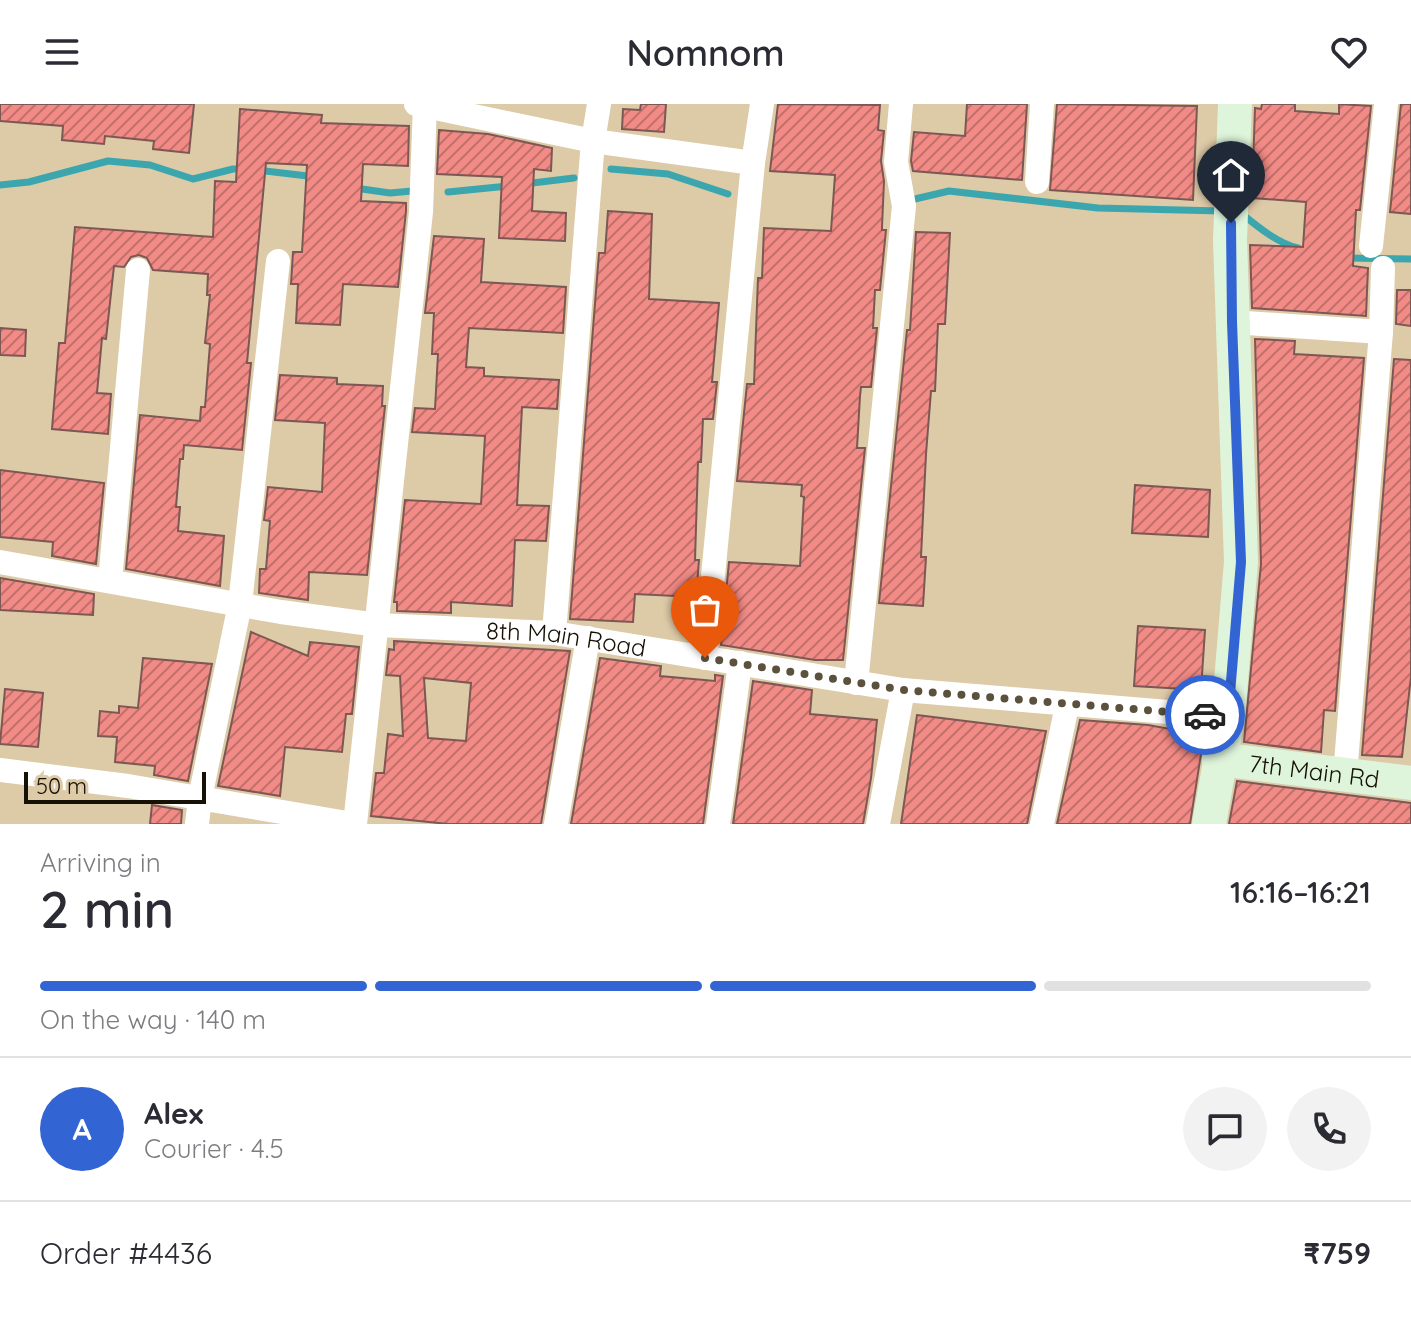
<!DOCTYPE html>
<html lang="en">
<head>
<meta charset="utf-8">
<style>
  :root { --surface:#fff; --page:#f2f2f3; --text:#2b2b33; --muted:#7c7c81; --line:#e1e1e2; --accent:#3264d4 }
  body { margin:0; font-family:Quicksand,sans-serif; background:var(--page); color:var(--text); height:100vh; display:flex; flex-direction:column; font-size:30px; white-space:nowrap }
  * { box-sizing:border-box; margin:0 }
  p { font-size:26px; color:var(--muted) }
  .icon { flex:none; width:44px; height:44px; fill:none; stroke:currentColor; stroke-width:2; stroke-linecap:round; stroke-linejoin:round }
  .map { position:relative; height:720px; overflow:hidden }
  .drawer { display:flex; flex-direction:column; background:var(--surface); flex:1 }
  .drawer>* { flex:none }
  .scale { position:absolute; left:24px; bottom:20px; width:182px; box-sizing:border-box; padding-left:8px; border:4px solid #171004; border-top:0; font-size:22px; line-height:28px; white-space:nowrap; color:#171004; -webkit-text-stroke:6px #ddcaa7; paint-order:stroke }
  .pin { position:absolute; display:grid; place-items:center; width:68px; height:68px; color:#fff; margin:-82px -34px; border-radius:50% 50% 50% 0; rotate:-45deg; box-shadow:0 0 8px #0007 }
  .pin .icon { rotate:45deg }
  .courier { position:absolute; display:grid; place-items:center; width:80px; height:80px; margin:-40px; border:6px solid #3264d4; border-radius:50%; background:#fff; color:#222; box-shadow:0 2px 10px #0007 }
  .summary em { font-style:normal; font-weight:600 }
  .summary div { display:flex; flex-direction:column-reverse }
  .summary { display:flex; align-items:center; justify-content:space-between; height:136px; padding:0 40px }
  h1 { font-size:52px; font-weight:600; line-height:60px }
  .bar { display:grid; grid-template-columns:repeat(4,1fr); gap:12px 8px; align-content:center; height:96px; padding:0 40px }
  .bar i { height:10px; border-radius:6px; background:var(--line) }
  .bar .current { background:var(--accent) }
  .bar p { grid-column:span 4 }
  .line { display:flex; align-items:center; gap:20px; padding:0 40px; border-top:2px solid var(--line) }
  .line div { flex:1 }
  .round { display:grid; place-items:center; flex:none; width:84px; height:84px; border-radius:42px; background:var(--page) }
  header { display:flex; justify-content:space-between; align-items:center; height:104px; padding:0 40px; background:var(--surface); font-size:36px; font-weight:600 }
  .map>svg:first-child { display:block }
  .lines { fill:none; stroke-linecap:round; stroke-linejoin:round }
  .stream { stroke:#3ca6af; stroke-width:7 }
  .building { fill:url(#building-hatch); stroke:#7d5754; stroke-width:2; fill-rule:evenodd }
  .street { stroke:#fff; stroke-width:24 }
  .secondary { stroke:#def5dc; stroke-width:34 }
  .done { stroke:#5c513d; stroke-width:8; stroke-dasharray:0 14.4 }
  .route { stroke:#3264d4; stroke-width:10 }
  .labels { text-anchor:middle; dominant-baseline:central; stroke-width:6; stroke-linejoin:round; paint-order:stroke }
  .street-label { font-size:24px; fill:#171004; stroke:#ddcaa7 }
</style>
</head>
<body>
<header><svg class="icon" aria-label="menu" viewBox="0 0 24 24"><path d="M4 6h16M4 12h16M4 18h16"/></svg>Nomnom<svg class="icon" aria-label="heart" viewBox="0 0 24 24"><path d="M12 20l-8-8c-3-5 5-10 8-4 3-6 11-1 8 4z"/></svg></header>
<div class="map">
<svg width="1411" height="720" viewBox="0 0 1411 720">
  <defs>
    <pattern id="building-hatch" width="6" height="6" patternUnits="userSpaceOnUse" patternTransform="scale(2)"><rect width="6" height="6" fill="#f28a85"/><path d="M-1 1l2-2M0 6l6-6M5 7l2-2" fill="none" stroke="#c36f6b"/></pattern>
  </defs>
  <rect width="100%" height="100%" fill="#ddcaa7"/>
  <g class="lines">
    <g class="stream">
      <polyline points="611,65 668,70 728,90"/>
      <polyline points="257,66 316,73"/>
      <polyline points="524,80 574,74"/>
      <polyline points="0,81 29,78 108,57 150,61 193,75 233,65 245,65"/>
      <polyline points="355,84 390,89 412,87"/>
      <polyline points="448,88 508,82"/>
      <polyline points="915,95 949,87 1098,104 1221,107"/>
      <path d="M1241 109C1257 122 1277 139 1298 144"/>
      <polyline points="1345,154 1411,155"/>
    </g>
  </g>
  <g class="building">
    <polygon points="0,0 194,0 189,49 153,45 154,37 105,32 104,40 62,36 63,22 0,17"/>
    <polygon points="641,0 666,0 664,28 622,25 623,5 640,6"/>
    <polygon points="778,0 880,1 878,26 884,27 881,57 884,77 882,123 882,126 886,126 880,186 875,186 873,224 877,224 871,283 861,283 860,292 857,344 865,344 843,556 815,556 721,541 729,458 800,462 804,393 801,392 802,381 737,377 747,280 754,280 758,174 762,174 764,124 831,127 835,71 770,67"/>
    <polygon points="967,0 1027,0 1022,76 913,67 911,57 914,28 965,32"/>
    <polygon points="1057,0 1197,2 1193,96 1050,86"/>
    <polygon points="1262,0 1295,0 1295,7 1339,10 1339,0 1371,2 1360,106 1356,106 1353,162 1368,164 1366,212 1252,204 1250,141 1303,143 1306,98 1252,94 1255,4 1261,5"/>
    <polygon points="1401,0 1411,0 1411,110 1390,108"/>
    <polygon points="240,5 322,11 321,19 409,22 408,62 363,60 361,97 406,99 406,107 398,183 343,180 340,221 296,219 298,180 291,180 293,148 302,148 307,61 266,59 247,259 251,259 242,346 184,341 183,355 180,355 176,403 180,403 178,427 224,432 220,482 126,465 140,311 200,317 201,303 205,303 210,240 205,239 210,191 207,191 208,170 153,166 147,154 139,151 131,153 124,163 114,162 106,235 102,234 97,289 111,290 108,330 52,325 59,239 65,239 75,123 213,133 215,77 236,78"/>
    <polygon points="439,26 488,30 552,44 551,67 534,65 532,107 566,109 565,137 499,134 502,73 437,70"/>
    <polygon points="608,107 652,110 649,195 719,199 712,278 717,278 713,315 703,315 701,358 698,358 695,456 699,456 696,493 635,490 633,518 570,515 599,149 605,149"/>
    <polygon points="916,128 950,129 945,220 938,220 935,287 931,287 926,350 921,453 926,453 923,502 879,499 907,226 910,226"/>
    <polygon points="434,132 484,135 481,178 566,183 563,229 469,224 466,263 484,264 484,272 559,276 557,305 522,303 517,401 549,402 546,437 515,436 512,502 451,498 451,509 397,507 397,498 394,498 405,396 481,400 485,332 412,328 415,304 435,305 438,250 432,250 434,209 425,209"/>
    <polygon points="1397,186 1411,186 1411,222 1396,220"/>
    <polygon points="0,224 26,226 25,252 0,251"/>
    <polygon points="1255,235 1295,237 1294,250 1364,254 1335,607 1324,606 1321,648 1244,638 1261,460"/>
    <polygon points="1394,255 1411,256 1411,572 1402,653 1362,651"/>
    <polygon points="280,271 337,274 337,280 383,282 382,302 385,302 367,471 309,468 308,496 259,489 260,465 266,465 270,417 264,416 268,383 322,388 325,319 275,316"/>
    <polygon points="0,366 104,379 96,460 52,452 53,438 0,433"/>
    <polygon points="1135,381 1210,386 1208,433 1132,429"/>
    <polygon points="0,474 94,490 93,511 0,506"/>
    <polygon points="1138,522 1205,526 1201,586 1134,582"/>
    <polygon points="251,528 308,552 310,538 359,543 352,610 346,610 342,648 285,643 280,692 218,682"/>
    <path d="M394 537 570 547 541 720H448L371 712 376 669H384L388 630 403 632 400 572 386 571 389 545 394 546ZM424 574 471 579 466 637 428 634Z"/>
    <polygon points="143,554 212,560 188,677 154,671 155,662 115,658 117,633 98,632 100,607 119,609 119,602 138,604"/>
    <polygon points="600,554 661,562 660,572 715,577 715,571 723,572 703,720 571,720"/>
    <polygon points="753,577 812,586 810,610 877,616 871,674 863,720 733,720"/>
    <polygon points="5,585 43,589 38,643 0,640"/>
    <polygon points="917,611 1046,627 1027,720 901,720"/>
    <polygon points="1080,616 1148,621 1204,631 1190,720 1057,720"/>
    <polygon points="1237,677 1411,699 1411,720 1229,720"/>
    <polygon points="152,701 182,706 181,720 150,720"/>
  </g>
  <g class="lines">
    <g class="street">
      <polyline points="416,0 593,37 753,59"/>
      <polyline points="1037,78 1042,0"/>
      <polyline points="1371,142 1386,0"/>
      <polyline points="1232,218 1381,228 1345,671"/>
      <polyline points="1381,228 1383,164"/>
      <path id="s1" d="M0 458 281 508 378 521 554 529 903 586 1228 613"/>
      <polyline points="110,477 138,166"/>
      <polyline points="554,529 593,37 599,0"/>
      <polyline points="705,554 753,59 762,0"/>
      <polyline points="856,579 904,102 896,58 901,0"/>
      <polyline points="0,666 128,682 353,720"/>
      <polyline points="197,720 200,694 240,500 278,157"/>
      <polyline points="355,720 421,108 425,0"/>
      <polyline points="556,720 588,534"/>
      <polyline points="718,720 740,559"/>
      <polyline points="878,720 903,586"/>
      <polyline points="1042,720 1067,602"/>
    </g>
    <g class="secondary">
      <path id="s2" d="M1219 655 1411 679"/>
      <polyline points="1209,720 1228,613 1241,458 1230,136 1235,0"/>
    </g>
  </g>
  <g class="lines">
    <polyline class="done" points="705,554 903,586 1205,611"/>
    <polyline class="route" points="1205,611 1228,613 1241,458 1232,218 1231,119"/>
  </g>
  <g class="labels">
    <g class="street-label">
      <text stroke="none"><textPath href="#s1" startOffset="572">8th Main Road</textPath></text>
      <text stroke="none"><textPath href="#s2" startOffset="96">7th Main Rd</textPath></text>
    </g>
  </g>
</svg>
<div class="scale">50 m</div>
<div class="pin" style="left:705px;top:554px;background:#ea580c"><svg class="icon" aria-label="bag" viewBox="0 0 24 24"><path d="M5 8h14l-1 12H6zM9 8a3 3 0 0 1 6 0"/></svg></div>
<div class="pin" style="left:1231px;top:119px;background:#1f2937"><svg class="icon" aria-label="home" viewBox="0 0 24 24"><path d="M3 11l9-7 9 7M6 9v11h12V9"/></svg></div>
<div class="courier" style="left:1205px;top:611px"><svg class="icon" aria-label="car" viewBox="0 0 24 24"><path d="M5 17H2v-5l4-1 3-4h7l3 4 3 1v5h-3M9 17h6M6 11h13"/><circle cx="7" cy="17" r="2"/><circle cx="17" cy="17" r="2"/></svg></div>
</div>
<section class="drawer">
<div class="summary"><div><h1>2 min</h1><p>Arriving in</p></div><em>16:16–16:21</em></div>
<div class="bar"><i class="current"></i><i class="current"></i><i class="current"></i><i></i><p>On the way · 140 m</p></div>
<div class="line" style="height:144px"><b class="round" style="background:var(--accent);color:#fff">A</b><div><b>Alex</b><p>Courier · 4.5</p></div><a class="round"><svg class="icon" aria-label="chat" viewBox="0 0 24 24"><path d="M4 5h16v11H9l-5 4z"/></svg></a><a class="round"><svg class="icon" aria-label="phone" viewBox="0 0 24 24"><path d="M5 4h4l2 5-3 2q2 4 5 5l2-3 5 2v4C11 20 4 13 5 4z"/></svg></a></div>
<div class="line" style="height:104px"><div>Order #4436</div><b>₹759</b></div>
</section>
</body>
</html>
